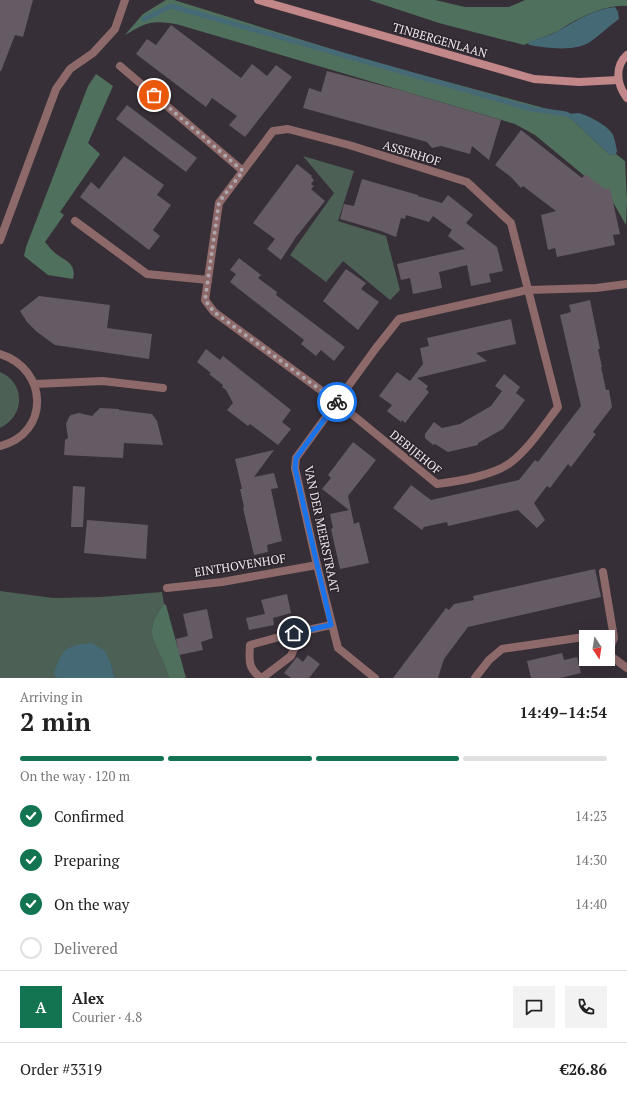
<!DOCTYPE html>
<html lang="en">
<head>
<meta charset="utf-8">
<style>
  :root { --surface:#fff; --page:#f2f2f2; --text:#222; --muted:#767676; --line:#e0e0e0; --accent:#137452 }
  body { margin:0; font-family:"PT Serif",serif; background:var(--page); color:var(--text); height:100vh; display:flex; flex-direction:column; font-size:15px; white-space:nowrap }
  * { box-sizing:border-box; margin:0 }
  p { font-size:13px; color:var(--muted) }
  .icon { flex:none; width:22px; height:22px; fill:none; stroke:currentColor; stroke-width:2; stroke-linecap:round; stroke-linejoin:round }
  .map { position:relative; height:678px; overflow:hidden }
  .panel { display:flex; flex-direction:column; background:var(--surface); flex:1 }
  .panel>* { flex:none }
  .needle { width:26px; rotate:168deg }
  .controls { position:absolute; left:579px; top:630px; display:grid; gap:8px }
  .controls a { display:grid; place-items:center; width:36px; height:36px; border-radius:0px; background:var(--surface); box-shadow:0 4px 16px #0002; font-size:20px }
  .pin { position:absolute; display:grid; place-items:center; width:34px; height:34px; color:#fff; margin:-17px; border:2px solid #fff; border-radius:50%; box-shadow:0 1px 4px #0007 }
  .courier { position:absolute; display:grid; place-items:center; width:40px; height:40px; margin:-20px; border:3px solid #1a73e8; border-radius:50%; background:#fff; color:#222; box-shadow:0 1px 5px #0007 }
  .headline em { font-style:normal; font-weight:600 }
  .headline div { display:flex; flex-direction:column-reverse }
  .headline { display:flex; align-items:center; justify-content:space-between; height:68px; padding:0 20px }
  h1 { font-size:26px; font-weight:600; line-height:30px }
  .bar { display:grid; grid-template-columns:repeat(4,1fr); gap:6px 4px; align-content:center; height:48px; padding:0 20px }
  .bar i { height:5px; border-radius:3px; background:var(--line) }
  .bar .selected { background:var(--accent) }
  .bar p { grid-column:span 4 }
  .line { display:flex; align-items:center; gap:10px; padding:0 20px; border-top:1px solid var(--line) }
  .line div { flex:1 }
  .round { display:grid; place-items:center; flex:none; width:42px; height:42px; border-radius:0px; background:var(--page) }
  ol { padding:0 20px; list-style:none }
  li { display:flex; align-items:center; gap:12px; height:44px }
  li p { margin-inline-start:auto }
  li .icon { padding:4px; border-radius:50%; background:var(--accent); color:#fff; stroke-width:4 }
  li:last-child { color:var(--muted) }
  li i { width:22px; height:22px; border:2px solid var(--line); border-radius:50% }
  .map>svg:first-child { display:block }
  .green { fill:#4c6055 }
  .forest { fill:#50705e }
  .water { fill:#456a76 }
  .lines { fill:none; stroke-linecap:round; stroke-linejoin:round }
  .stream { stroke:#456a76; stroke-width:5 }
  .building { fill:#655b64 }
  .street { stroke:#8e6969; stroke-width:8 }
  .secondary { stroke:#c28788; stroke-width:8 }
  .done { stroke:#ada7ad; stroke-width:4; stroke-dasharray:0 7.2 }
  .route { stroke:#1a73e8; stroke-width:5 }
  .labels { text-anchor:middle; dominant-baseline:central; stroke-width:3; stroke-linejoin:round; paint-order:stroke }
  .street-label { font-size:12px; fill:#ede7ec; stroke:#2d252d }
</style>
</head>
<body>
<div class="map">
<svg width="627" height="678" viewBox="0 0 627 678">
  <rect width="100%" height="100%" fill="#372f37"/>
  <g class="green">
    <polygon points="303,156 354,171 338,221 386,236 400,290 390,300 343,261 326,282 290,255 334,193"/>
    <path d="M0 372C26 383 25 416 0 428Z"/>
    <path d="M0 591 53 598 100 597 162 592 164 604C138 637 161 645 169 678H115L111 664 58 662 55 674 57 678H0Z"/>
  </g>
  <g class="forest">
    <path d="M166 0H174L370 61 566 114 609 154 613 155 616 154 625 161 627 201 626 225 610 197 535 135 515 124 176 24C150 20 147 22 125 35L143 14Z"/>
    <path d="M369 0H435L465 7H509L525 0H627V6C609 4 585 15 569 24 564 27 560 30 556 32 545 37 534 40 524 45L439 23Z"/>
    <path d="M96 74 113 86 88 143 100 154 60 212 64 215 45 242C48 245 50 249 54 252 64 261 77 262 73 279L48 275 24 256 26 247 88 86Z"/>
    <path d="M164 604 166 605 186 678H169C161 645 138 637 164 604Z"/>
  </g>
  <g class="water">
    <path d="M615 7 618 12 619 19C609 26 600 35 590 42 574 52 546 48 529 45L528 43 531 41C540 38 550 36 558 31 576 21 594 9 615 7Z"/>
    <path d="M579 113C589 116 609 126 613 135 615 140 616 146 617 151L616 154 613 155 609 154 566 114Z"/>
    <path d="M92 643 105 651 111 664 115 678H57L54 674C61 649 67 645 92 643Z"/>
  </g>
  <g class="lines">
    <polyline class="stream" points="144,19 171,6 532,109 566,114 572,117"/>
  </g>
  <g class="building">
    <polygon points="0,0 33,0 23,37 15,35 1,71 0,71"/>
    <polygon points="171,25 241,78 252,64 267,76 276,65 292,77 245,137 229,125 237,116 212,98 206,107 136,54 147,39 156,45"/>
    <polygon points="327,71 403,91 501,120 489,160 472,146 470,154 441,146 432,148 427,142 303,108 309,88 321,92"/>
    <polygon points="127,105 197,158 186,172 116,119"/>
    <polygon points="521,130 582,178 585,174 605,189 610,188 620,234 613,235 615,245 557,257 555,248 548,250 541,215 556,211 523,186 521,188 511,177 495,165"/>
    <polygon points="124,156 164,185 157,195 171,205 153,230 160,236 149,250 80,197 91,182 99,189"/>
    <polygon points="297,164 312,176 311,177 314,180 311,184 314,186 311,189 325,201 296,237 281,260 267,249 275,239 253,223"/>
    <polygon points="362,179 418,195 418,196 442,203 448,195 473,215 466,223 497,247 503,271 489,274 491,282 471,286 467,265 439,272 442,288 413,294 410,278 401,280 397,264 465,249 448,236 452,230 433,216 429,222 406,215 405,219 401,218 396,237 381,231 340,219 344,204 354,206"/>
    <polygon points="239,258 261,275 258,278 277,292 276,295 345,347 334,361 321,350 316,356 301,344 304,340 230,282 236,274 230,270"/>
    <polygon points="346,269 366,283 361,289 379,302 358,330 323,301"/>
    <polygon points="39,296 110,305 107,328 152,334 149,359 55,345 37,332 27,322 20,311"/>
    <polygon points="590,300 600,349 598,349 602,367 601,367 606,390 609,390 612,407 593,432 596,434 571,467 568,464 550,488 547,486 534,503 545,520 537,528 518,510 448,526 447,522 424,527 422,530 393,508 411,485 431,500 519,480 535,460 538,462 581,406 560,315 571,312 569,305"/>
    <polygon points="511,319 516,344 476,353 487,361 417,378 428,386 426,389 429,392 405,423 402,420 401,422 387,411 392,405 379,396 397,372 410,381 423,364 420,348 429,346 427,338"/>
    <polygon points="206,349 220,360 223,356 291,410 282,422 291,429 278,445 250,424 248,426 227,410 233,403 226,390 222,387 223,385 209,374 211,373 197,362"/>
    <polygon points="504,374 520,387 516,393 525,400 503,429 478,443 478,445 448,452 435,444 433,445 425,438 425,434 434,422 442,428 460,424 491,406 502,391 495,386"/>
    <polygon points="100,408 119,409 119,410 152,414 157,421 163,445 124,443 123,458 64,455 65,440 68,438 66,424 69,417 71,415 79,413 92,416"/>
    <polygon points="353,442 376,460 348,496 354,524 359,522 369,563 340,569 331,529 333,528 330,514 349,510 322,489 331,478 328,475"/>
    <polygon points="274,450 254,477 274,473 278,488 271,489 282,541 267,545 268,552 254,555 243,508 244,507 240,489 242,489 235,459"/>
    <polygon points="73,486 85,487 83,527 71,527"/>
    <polygon points="87,520 148,525 146,559 84,553"/>
    <polygon points="595,569 601,597 468,627 444,659 438,678 393,678 446,608 449,610 454,604 474,600 473,596"/>
    <polygon points="287,594 291,613 273,618 274,625 249,630 246,618 265,614 261,600"/>
    <polygon points="207,609 213,638 201,642 203,650 179,655 176,639 188,636 183,614"/>
    <polygon points="562,653 564,660 577,657 581,673 560,678 531,678 527,661"/>
    <polygon points="308,655 320,664 309,678 291,678 284,673 297,657 303,662"/>
  </g>
  <g class="lines">
    <g class="street">
      <polyline points="120,66 243,171"/>
      <path d="M288 129 349 145 467 182 511 223 558 407C545 424 528 450 510 463 492 476 459 481 437 484L337 402 214 312 205 300 219 203 273 131Z"/>
      <polyline points="75,221 147,274 208,280"/>
      <polyline points="0,240 56,89 70,69 93,53 115,29 125,0"/>
      <path d="M0 354C49 369 50 434 0 446"/>
      <polyline points="35,384 103,381 163,388"/>
      <polyline points="603,572 614,638 608,653"/>
      <polyline points="167,588 222,582 317,565"/>
      <polyline points="608,654 627,668"/>
      <path d="M261 678C248 668 249 661 250 645L294 633 331 625"/>
      <polyline points="262,678 291,656 295,646 294,633"/>
      <polyline points="375,678 338,648 317,565 295,468 296,458 376,348 399,319 527,290 596,288 627,284"/>
      <polyline points="475,678 489,660 502,649 584,637 586,639"/>
    </g>
    <g class="secondary">
      <polyline points="258,0 534,79 579,82 618,80"/>
      <path d="M627 55C614 67 617 85 627 98"/>
    </g>
  </g>
  <g class="lines">
    <polyline class="done" points="154,95 243,171 219,202 205,300 214,312 337,402"/>
    <polyline class="route" points="294,633 331,625 295,468 296,458 337,402"/>
  </g>
  <g class="labels">
    <g class="street-label">
      <text transform="translate(440 40) rotate(16)">TINBERGENLAAN</text>
      <text transform="translate(412 153) rotate(17)">ASSERHOF</text>
      <text transform="translate(416 452) rotate(39)">DEBIJEHOF</text>
      <text transform="translate(322 529) rotate(78)">VAN DER MEERSTRAAT</text>
      <text transform="translate(240 565) rotate(-9)">EINTHOVENHOF</text>
    </g>
  </g>
</svg>
<div class="controls">
<a><svg class="needle" viewBox="-14 -14 28 28"><path d="M0-13l5 13h-10z" fill="#e53935"/><path d="M0 13l5-13h-10z" fill="#767676"/></svg></a>
</div>
<div class="pin" style="left:154px;top:95px;background:#ea580c"><svg class="icon" aria-label="bag" viewBox="0 0 24 24"><path d="M5 8h14l-1 12H6zM9 8a3 3 0 0 1 6 0"/></svg></div>
<div class="pin" style="left:294px;top:633px;background:#1f2937"><svg class="icon" aria-label="home" viewBox="0 0 24 24"><path d="M3 11l9-7 9 7M6 9v11h12V9"/></svg></div>
<div class="courier" style="left:337px;top:402px"><svg class="icon" aria-label="bike" viewBox="0 0 24 24"><circle cx="6" cy="16" r="4"/><circle cx="18" cy="16" r="4"/><path d="M6 16l4-8h5l3 8M10 8l3 8H6M13 5h3"/></svg></div>
</div>
<section class="panel">
<div class="headline"><div><h1>2 min</h1><p>Arriving in</p></div><em>14:49–14:54</em></div>
<div class="bar"><i class="selected"></i><i class="selected"></i><i class="selected"></i><i></i><p>On the way · 120 m</p></div>
<ol>
<li><svg class="icon" aria-label="check" viewBox="0 0 24 24"><path d="M5 12l5 5 9-10"/></svg>Confirmed<p>14:23</p></li>
<li><svg class="icon" aria-label="check" viewBox="0 0 24 24"><path d="M5 12l5 5 9-10"/></svg>Preparing<p>14:30</p></li>
<li><svg class="icon" aria-label="check" viewBox="0 0 24 24"><path d="M5 12l5 5 9-10"/></svg>On the way<p>14:40</p></li>
<li><i></i>Delivered</li>
</ol>
<div class="line" style="height:72px"><b class="round" style="background:var(--accent);color:#fff">A</b><div><b>Alex</b><p>Courier · 4.8</p></div><a class="round"><svg class="icon" aria-label="chat" viewBox="0 0 24 24"><path d="M4 5h16v11H9l-5 4z"/></svg></a><a class="round"><svg class="icon" aria-label="phone" viewBox="0 0 24 24"><path d="M5 4h4l2 5-3 2q2 4 5 5l2-3 5 2v4C11 20 4 13 5 4z"/></svg></a></div>
<div class="line" style="height:52px"><div>Order #3319</div><b>€26.86</b></div>
</section>
</body>
</html>
